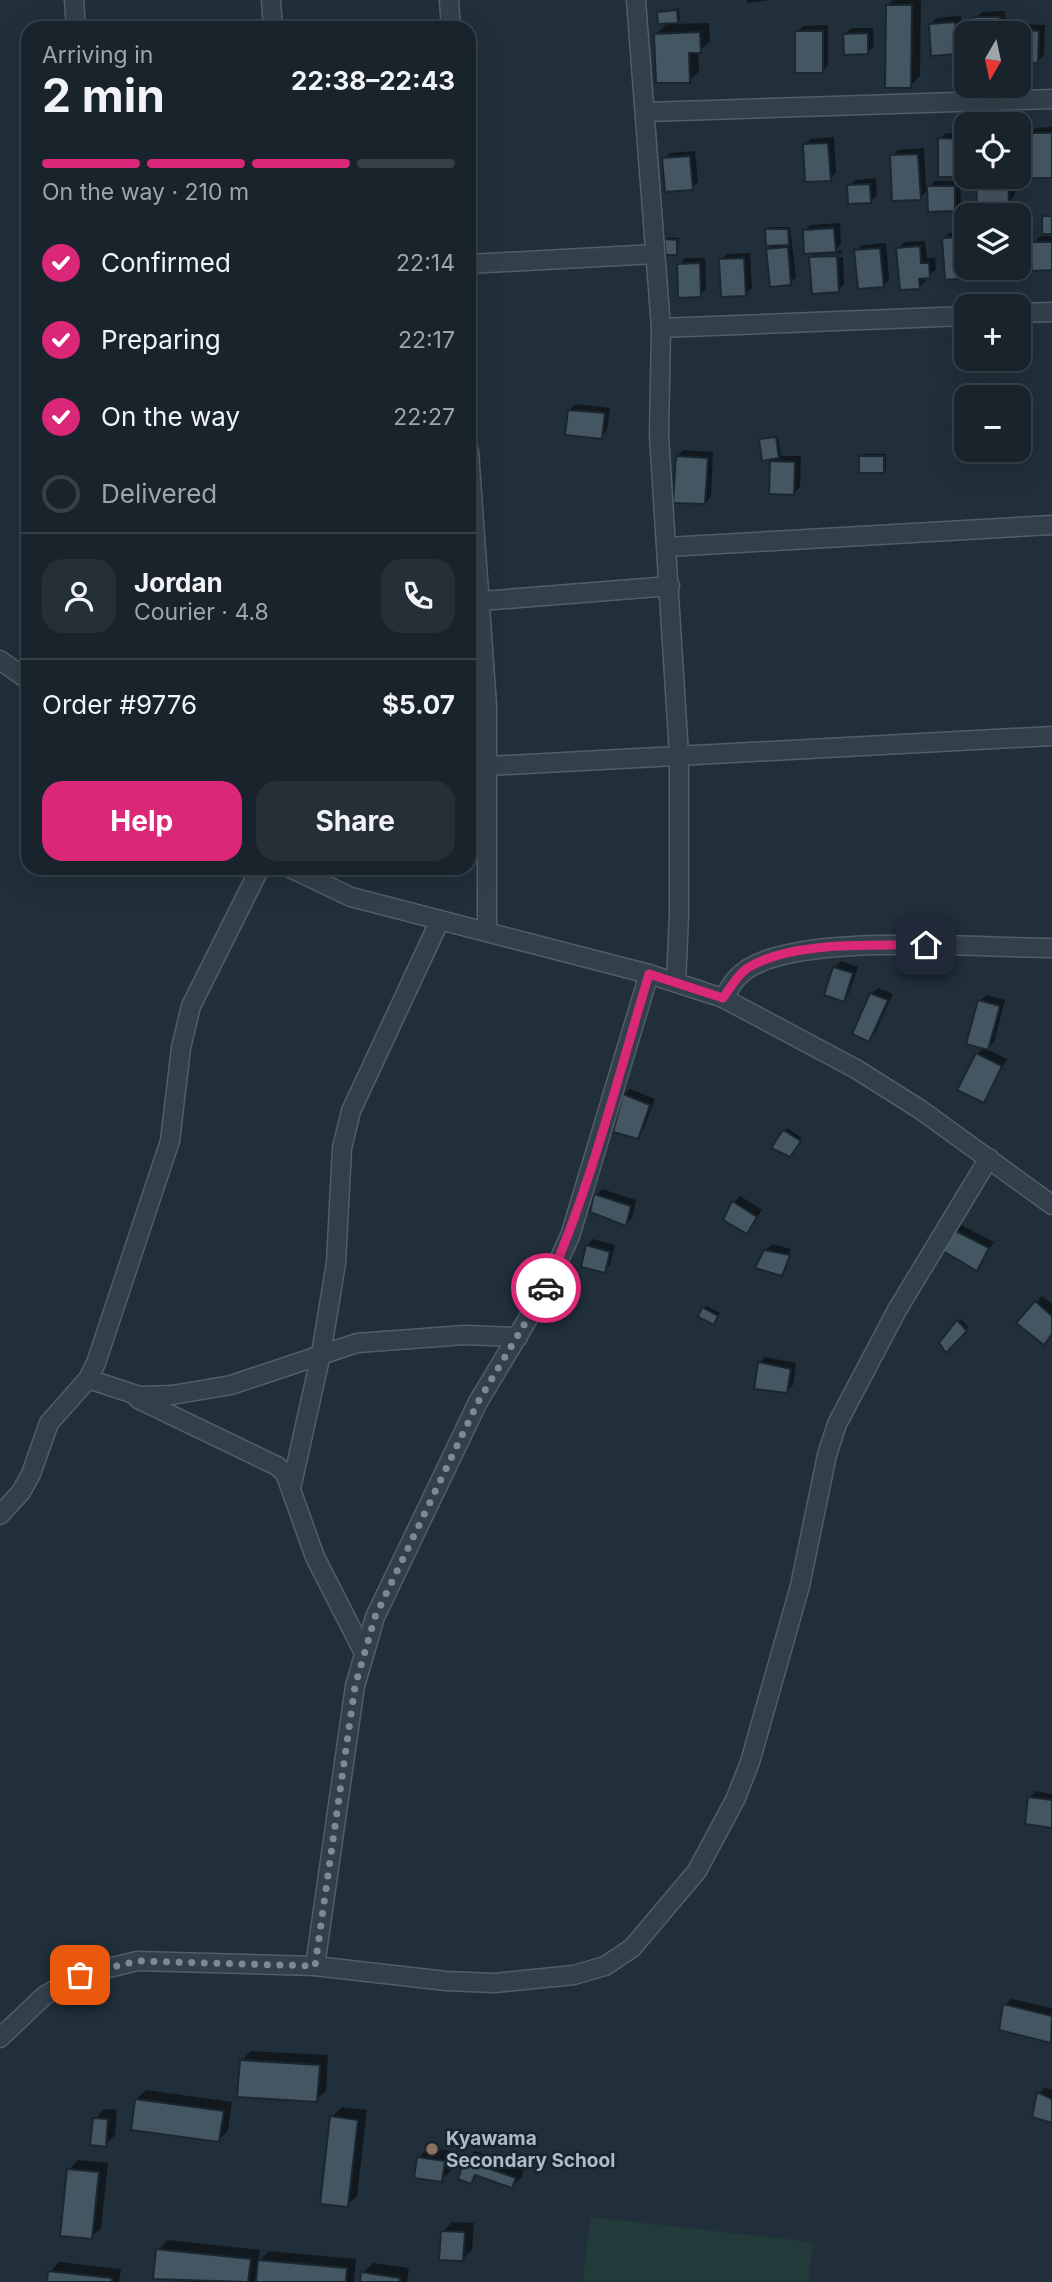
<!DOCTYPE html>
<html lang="en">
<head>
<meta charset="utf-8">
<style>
  :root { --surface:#18232c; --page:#252f38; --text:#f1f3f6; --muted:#9fa4a9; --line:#364048; --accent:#db2777 }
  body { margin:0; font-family:Inter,sans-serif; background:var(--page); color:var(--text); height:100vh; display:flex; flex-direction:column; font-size:26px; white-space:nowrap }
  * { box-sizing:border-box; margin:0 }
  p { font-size:23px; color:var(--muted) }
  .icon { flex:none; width:38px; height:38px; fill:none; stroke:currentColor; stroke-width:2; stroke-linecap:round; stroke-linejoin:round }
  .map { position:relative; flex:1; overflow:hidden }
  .side { position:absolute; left:21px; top:21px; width:455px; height:854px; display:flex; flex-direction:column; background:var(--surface); border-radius:21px; box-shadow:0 7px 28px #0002,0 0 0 2px var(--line) }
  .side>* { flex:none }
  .needle { width:46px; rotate:189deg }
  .controls { position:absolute; left:954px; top:21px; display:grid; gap:14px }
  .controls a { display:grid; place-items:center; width:77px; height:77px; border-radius:14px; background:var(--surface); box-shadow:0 7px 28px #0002,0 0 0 2px var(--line); font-size:35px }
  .pin { position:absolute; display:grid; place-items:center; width:60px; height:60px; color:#fff; margin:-30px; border-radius:14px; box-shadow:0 4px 10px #0006 }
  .courier { position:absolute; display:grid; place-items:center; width:70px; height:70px; margin:-35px; border:5px solid #db2777; border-radius:50%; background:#fff; color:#222; box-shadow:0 2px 9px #0007 }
  .head em { font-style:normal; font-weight:700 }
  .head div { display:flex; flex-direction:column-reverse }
  .head { display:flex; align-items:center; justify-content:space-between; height:119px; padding:0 21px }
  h1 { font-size:46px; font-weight:700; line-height:52px }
  .bar { display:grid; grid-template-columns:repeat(4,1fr); gap:10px 7px; align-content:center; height:84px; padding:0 21px }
  .bar i { height:9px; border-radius:5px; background:var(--line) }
  .bar .current { background:var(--accent) }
  .bar p { grid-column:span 4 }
  .line { display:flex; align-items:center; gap:18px; padding:0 21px; border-top:2px solid var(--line) }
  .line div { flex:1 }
  .round { display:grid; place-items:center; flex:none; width:74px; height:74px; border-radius:21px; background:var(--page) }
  ol { padding:0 21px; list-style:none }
  li { display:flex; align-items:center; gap:21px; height:77px }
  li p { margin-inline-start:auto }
  li .icon { padding:7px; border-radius:50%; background:var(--accent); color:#fff; stroke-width:4 }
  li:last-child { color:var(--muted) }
  li i { width:38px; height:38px; border:4px solid var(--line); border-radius:50% }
  .button { display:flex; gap:14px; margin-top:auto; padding:14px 21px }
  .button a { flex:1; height:80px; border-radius:21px; background:var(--accent); color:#fff; font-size:28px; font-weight:700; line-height:80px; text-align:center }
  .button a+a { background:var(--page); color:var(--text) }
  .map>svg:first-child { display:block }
  .grass { fill:#223b3a }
  .shadow { fill:#0007 }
  .building { fill:#455663; stroke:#1b2730; stroke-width:2 }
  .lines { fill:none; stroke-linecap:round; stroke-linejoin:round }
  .street-casing { stroke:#515e67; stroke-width:21 }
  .street { stroke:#33404a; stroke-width:18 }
  .done { stroke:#7c8a95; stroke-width:7; stroke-dasharray:0 12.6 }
  .route { stroke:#db2777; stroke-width:9 }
  .education-dot { fill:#8d6e63; stroke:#19252e; stroke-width:2.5 }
  .labels { text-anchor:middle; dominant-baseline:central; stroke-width:5; stroke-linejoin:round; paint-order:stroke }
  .poi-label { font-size:19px; font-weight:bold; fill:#aebbc6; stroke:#19252e; text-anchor:start }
</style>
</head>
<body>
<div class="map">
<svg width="1052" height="2282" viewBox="0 0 1052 2282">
  <rect width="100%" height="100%" fill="#202f3a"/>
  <polygon class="grass" points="590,2217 813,2242 808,2282 583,2282"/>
  <g class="shadow">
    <polygon points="747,0 770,0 747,3"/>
    <polygon points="893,0 921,0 920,76 910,86 887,6"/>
    <polygon points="679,8 680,19 674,24 709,23 710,42 698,51 699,71 689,81 656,34 669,22 659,12"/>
    <polygon points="1005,11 1005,33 976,33 976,18 982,12"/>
    <polygon points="961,16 963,46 957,52 930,24 937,18"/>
    <polygon points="1025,24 1045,25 1044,55 1037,62 1019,30"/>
    <polygon points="828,25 828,65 822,72 797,32 803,26"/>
    <polygon points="851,28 873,28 874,46 867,53 845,35"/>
    <polygon points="1052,127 1052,176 1029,134 1035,128"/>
    <polygon points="946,133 966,133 966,170 961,175 940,139"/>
    <polygon points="834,137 836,173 830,179 804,145 811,139"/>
    <polygon points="924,148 926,190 935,181 960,181 961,203 954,209 929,189 920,198 892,156 898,150"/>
    <polygon points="695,151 698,182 692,188 664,159 670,153"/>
    <polygon points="984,177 1014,177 1015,195 1009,202 977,183"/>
    <polygon points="876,178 877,195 871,201 849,186 855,180"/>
    <polygon points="840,223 841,244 835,251 842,250 842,253 815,255 815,259 843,257 844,284 838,290 811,258 817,252 804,231 811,225"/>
    <polygon points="770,227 790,227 796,277 790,283 768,250 774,244 767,230"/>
    <polygon points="966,232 966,268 973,268 973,270 967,277 944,239 950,233"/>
    <polygon points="1040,236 1052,236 1052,268 1034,243"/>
    <polygon points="669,237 679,238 677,253 666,240"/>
    <polygon points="925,241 927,258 935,258 936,270 925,276 926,281 919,287 898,248 904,242"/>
    <polygon points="886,243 889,280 883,286 856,251 862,245"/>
    <polygon points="750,253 752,288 745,294 721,260 727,254"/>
    <polygon points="685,258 705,258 706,289 700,295 679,265"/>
    <polygon points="576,404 610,408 607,430 601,437 569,410"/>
    <polygon points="778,436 781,456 801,456 800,487 793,494 772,462 777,457 761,440"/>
    <polygon points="683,450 713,452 711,496 705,503 677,457"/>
    <polygon points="864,454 886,454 886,469 883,471 861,457"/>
    <polygon points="841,961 858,967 849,993 843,1000 835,968"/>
    <polygon points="878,988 893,994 875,1033 869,1040 854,1033 872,994"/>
    <polygon points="986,995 1005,1000 994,1042 986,1049 1007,1059 983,1101 977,1054 984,1047 980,1001"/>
    <polygon points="630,1089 655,1099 643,1130 637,1137 624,1095"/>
    <polygon points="787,1128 802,1138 792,1153 774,1147"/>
    <polygon points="602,1189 636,1200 632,1218 626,1224 596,1195"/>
    <polygon points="740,1196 762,1210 746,1232 734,1202"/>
    <polygon points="961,1225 994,1242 977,1268 955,1231"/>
    <polygon points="593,1239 615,1245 610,1265 604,1271 587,1246"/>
    <polygon points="772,1244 791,1249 783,1270 786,1270 781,1274 765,1251"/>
    <polygon points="1042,1296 1052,1304 1052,1334 1019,1323"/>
    <polygon points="706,1306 720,1313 714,1322 704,1308"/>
    <polygon points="961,1319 968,1327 947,1350 941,1343"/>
    <polygon points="765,1357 796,1363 793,1385 787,1391 759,1363"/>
    <polygon points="1036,1791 1052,1794 1052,1826 1030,1797"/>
    <polygon points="1011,1999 1052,2008 1050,2041 1005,2005"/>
    <polygon points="251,2051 328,2055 326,2091 316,2100 242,2060"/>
    <polygon points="1045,2087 1052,2090 1052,2121 1039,2093"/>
    <polygon points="146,2090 232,2102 228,2130 219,2140 136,2100"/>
    <polygon points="342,2107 367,2110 357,2196 347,2205 332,2117"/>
    <polygon points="104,2109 117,2110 115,2135 105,2145 95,2119"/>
    <polygon points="428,2148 454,2151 451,2171 441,2180 418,2158"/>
    <polygon points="475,2151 524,2169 522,2177 512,2186 478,2174 471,2182 460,2178 486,2166 467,2159"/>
    <polygon points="78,2160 108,2163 101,2228 91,2237 69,2170"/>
    <polygon points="452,2222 474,2223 472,2250 462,2260 442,2232"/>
    <polygon points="168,2240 260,2250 258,2262 269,2251 356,2259 354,2282 258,2282 258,2277 253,2282 193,2282 155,2278 158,2250"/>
    <polygon points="59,2262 121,2269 119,2282 49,2282 50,2272"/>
    <polygon points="373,2263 409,2268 407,2282 362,2282 363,2273"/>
  </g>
  <g class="building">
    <polygon points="886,5 912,5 911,88 885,88"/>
    <polygon points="677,10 678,23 658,24 657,12"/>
    <rect x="974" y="17" width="26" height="16"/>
    <polygon points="955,22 957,54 931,56 929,24"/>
    <polygon points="1017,30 1039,31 1038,63 1018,63"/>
    <rect x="795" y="31" width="28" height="42"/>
    <polygon points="700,32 701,53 689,53 690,83 656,83 654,34"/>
    <polygon points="868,33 868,54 844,55 843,34"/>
    <polygon points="1027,133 1052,133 1052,178 1028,178"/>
    <polygon points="938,138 961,139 961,177 938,177"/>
    <polygon points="828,143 831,181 805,182 803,144"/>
    <polygon points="918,154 921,200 892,201 890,155"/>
    <polygon points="690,156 693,190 665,192 662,158"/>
    <polygon points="1008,181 1009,203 977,205 976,182"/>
    <polygon points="870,184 871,203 848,204 847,185"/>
    <polygon points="927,186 955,186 955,211 928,212"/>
    <rect x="1042" y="216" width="10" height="18"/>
    <polygon points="834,228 836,252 804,254 803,230"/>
    <polygon points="765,229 788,229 789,245 766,246"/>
    <polygon points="965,237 968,278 945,280 942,238"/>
    <polygon points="664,239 677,240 677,255 666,255"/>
    <polygon points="1032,242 1052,242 1052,270 1032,271"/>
    <polygon points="920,246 921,263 929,263 930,278 919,279 920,289 900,290 896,248"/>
    <polygon points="788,247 791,285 770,287 766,249"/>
    <polygon points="880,248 884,287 858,289 854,250"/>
    <polygon points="837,256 839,292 812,294 809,257"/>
    <polygon points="744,258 746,296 721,297 719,259"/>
    <polygon points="700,263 701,297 678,298 677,264"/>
    <polygon points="568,410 605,413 602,439 565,435"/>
    <polygon points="776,437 779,458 762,461 759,439"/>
    <polygon points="676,456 708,458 705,504 673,503"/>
    <rect x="859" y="456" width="25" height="17"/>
    <polygon points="770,461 795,462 794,495 769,494"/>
    <polygon points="833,967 853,973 844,1002 824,995"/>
    <polygon points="870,993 888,1000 869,1042 852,1034"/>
    <polygon points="978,1000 1000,1006 988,1050 966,1044"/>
    <polygon points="976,1053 1002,1066 984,1103 957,1090"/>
    <polygon points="623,1094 650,1105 638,1139 613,1132"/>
    <polygon points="783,1130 801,1141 790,1157 771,1148"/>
    <polygon points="594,1194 631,1206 626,1226 590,1212"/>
    <polygon points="732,1201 757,1217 747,1234 723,1220"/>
    <polygon points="954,1230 989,1248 977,1271 943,1251"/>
    <polygon points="586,1245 610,1252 605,1273 581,1267"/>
    <polygon points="764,1250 790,1255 782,1276 755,1268"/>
    <polygon points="1035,1301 1052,1316 1052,1334 1044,1345 1016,1323"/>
    <polygon points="702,1307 718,1316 714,1325 698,1317"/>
    <polygon points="957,1320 967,1331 946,1353 939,1343"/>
    <polygon points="758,1362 791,1369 787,1393 754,1389"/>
    <polygon points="1028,1797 1052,1800 1052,1828 1025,1824"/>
    <polygon points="1003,2004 1052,2016 1051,2043 999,2030"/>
    <polygon points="240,2060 320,2065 317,2102 237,2097"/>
    <polygon points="1037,2092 1052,2099 1052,2123 1032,2117"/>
    <polygon points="135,2099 224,2111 219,2142 131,2130"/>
    <polygon points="330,2116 358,2120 348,2207 320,2204"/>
    <polygon points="93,2118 108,2119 106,2147 90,2145"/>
    <polygon points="417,2157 445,2161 442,2182 414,2178"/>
    <polygon points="464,2160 516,2178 512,2188 475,2175 471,2184 458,2179"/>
    <polygon points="67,2169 99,2172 92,2239 60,2236"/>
    <polygon points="441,2231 465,2232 463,2261 439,2260"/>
    <polygon points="156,2249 251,2259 248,2282 153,2279"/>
    <polygon points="258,2260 347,2268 346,2282 256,2282"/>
    <polygon points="48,2271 112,2278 112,2282 47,2282"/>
    <polygon points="361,2272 400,2278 400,2282 360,2282"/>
  </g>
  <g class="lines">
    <defs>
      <g id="street">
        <polyline points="74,0 76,28"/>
        <polyline points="271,0 273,28"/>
        <polyline points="449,0 451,28"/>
        <polyline points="636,0 661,328 659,435 679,755 679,914 676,983"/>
        <polyline points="647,112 1052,99"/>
        <polyline points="469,264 655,254"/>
        <polyline points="1018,313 1052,312"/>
        <polyline points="661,328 966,316"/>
        <polyline points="469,451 487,705 487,932"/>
        <polyline points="668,547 1052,525"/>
        <polyline points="469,602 670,586"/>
        <polyline points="0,660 28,680"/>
        <polyline points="488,766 1052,736"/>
        <polyline points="290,868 351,897 649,974 723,998 856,1069 921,1110 1052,1205"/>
        <path d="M723 998C730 988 735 977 746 970 801 932 981 948 1052 948"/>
        <polyline points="88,1379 140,1396 172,1395 231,1385 357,1343 465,1335 518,1337"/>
        <polyline points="138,1399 277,1466 285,1473 315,1557 363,1651"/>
        <polyline points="292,1484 321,1354 336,1263 342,1148 351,1111 440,920"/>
        <polyline points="0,1515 21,1492 31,1474 49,1423 88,1379 96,1363 170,1141 181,1048 191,1006 260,868"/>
        <polyline points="315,1966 355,1686 375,1617 478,1402 544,1292 570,1236 649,974"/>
        <polyline points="0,2038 44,1996 80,1975 137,1961 315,1966 446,1981 494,1983 574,1975 605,1966 632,1948 697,1871 736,1798 750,1762 800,1586 827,1455 837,1424 897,1310 989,1158"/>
      </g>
    </defs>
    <use href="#street" class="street-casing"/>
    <use href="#street" class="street"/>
  </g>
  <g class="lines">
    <polyline class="done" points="80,1975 137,1961 315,1966 355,1686 375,1617 478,1402 546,1288"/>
    <path class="route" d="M546 1288C591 1187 617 1080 649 974L723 998C730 988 736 977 746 969 790 940 874 946 926 945"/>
  </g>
  <circle class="education-dot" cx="432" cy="2149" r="7"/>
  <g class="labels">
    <g class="poi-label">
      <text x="446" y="2138">Kyawama<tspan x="446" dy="22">Secondary School</tspan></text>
    </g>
  </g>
</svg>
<div class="controls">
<a><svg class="needle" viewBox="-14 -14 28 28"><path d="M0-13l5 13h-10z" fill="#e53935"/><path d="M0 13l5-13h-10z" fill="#9fa4a9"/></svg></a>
<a><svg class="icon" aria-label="locate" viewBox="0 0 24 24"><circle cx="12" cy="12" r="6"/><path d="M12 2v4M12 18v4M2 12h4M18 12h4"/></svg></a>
<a><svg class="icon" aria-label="layers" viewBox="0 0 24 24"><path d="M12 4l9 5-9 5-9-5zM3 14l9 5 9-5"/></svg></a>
<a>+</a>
<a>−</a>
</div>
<div class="pin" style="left:80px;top:1975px;background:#ea580c"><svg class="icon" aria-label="bag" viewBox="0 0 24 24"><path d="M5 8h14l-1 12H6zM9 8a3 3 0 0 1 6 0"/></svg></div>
<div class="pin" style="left:926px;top:945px;background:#1f2937"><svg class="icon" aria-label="home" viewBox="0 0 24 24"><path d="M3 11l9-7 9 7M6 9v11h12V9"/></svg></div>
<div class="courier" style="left:546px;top:1288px"><svg class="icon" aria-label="car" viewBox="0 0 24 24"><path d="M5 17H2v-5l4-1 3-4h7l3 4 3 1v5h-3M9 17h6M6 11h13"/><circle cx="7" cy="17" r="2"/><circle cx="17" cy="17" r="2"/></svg></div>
<section class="side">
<div class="head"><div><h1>2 min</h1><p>Arriving in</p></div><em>22:38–22:43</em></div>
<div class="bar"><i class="current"></i><i class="current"></i><i class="current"></i><i></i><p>On the way · 210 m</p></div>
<ol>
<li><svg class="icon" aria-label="check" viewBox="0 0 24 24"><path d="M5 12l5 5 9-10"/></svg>Confirmed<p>22:14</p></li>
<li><svg class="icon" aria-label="check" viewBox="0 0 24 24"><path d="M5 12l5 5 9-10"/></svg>Preparing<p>22:17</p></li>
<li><svg class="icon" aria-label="check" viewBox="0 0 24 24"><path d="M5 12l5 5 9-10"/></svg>On the way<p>22:27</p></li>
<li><i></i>Delivered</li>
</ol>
<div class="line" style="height:126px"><a class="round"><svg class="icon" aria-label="person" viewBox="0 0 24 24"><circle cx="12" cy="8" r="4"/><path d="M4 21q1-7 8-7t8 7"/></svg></a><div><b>Jordan</b><p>Courier · 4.8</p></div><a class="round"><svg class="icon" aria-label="phone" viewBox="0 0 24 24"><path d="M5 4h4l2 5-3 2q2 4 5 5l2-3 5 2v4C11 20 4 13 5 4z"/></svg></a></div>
<div class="line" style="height:91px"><div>Order #9776</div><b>$5.07</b></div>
<div class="button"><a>Help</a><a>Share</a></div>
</section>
</div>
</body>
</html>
